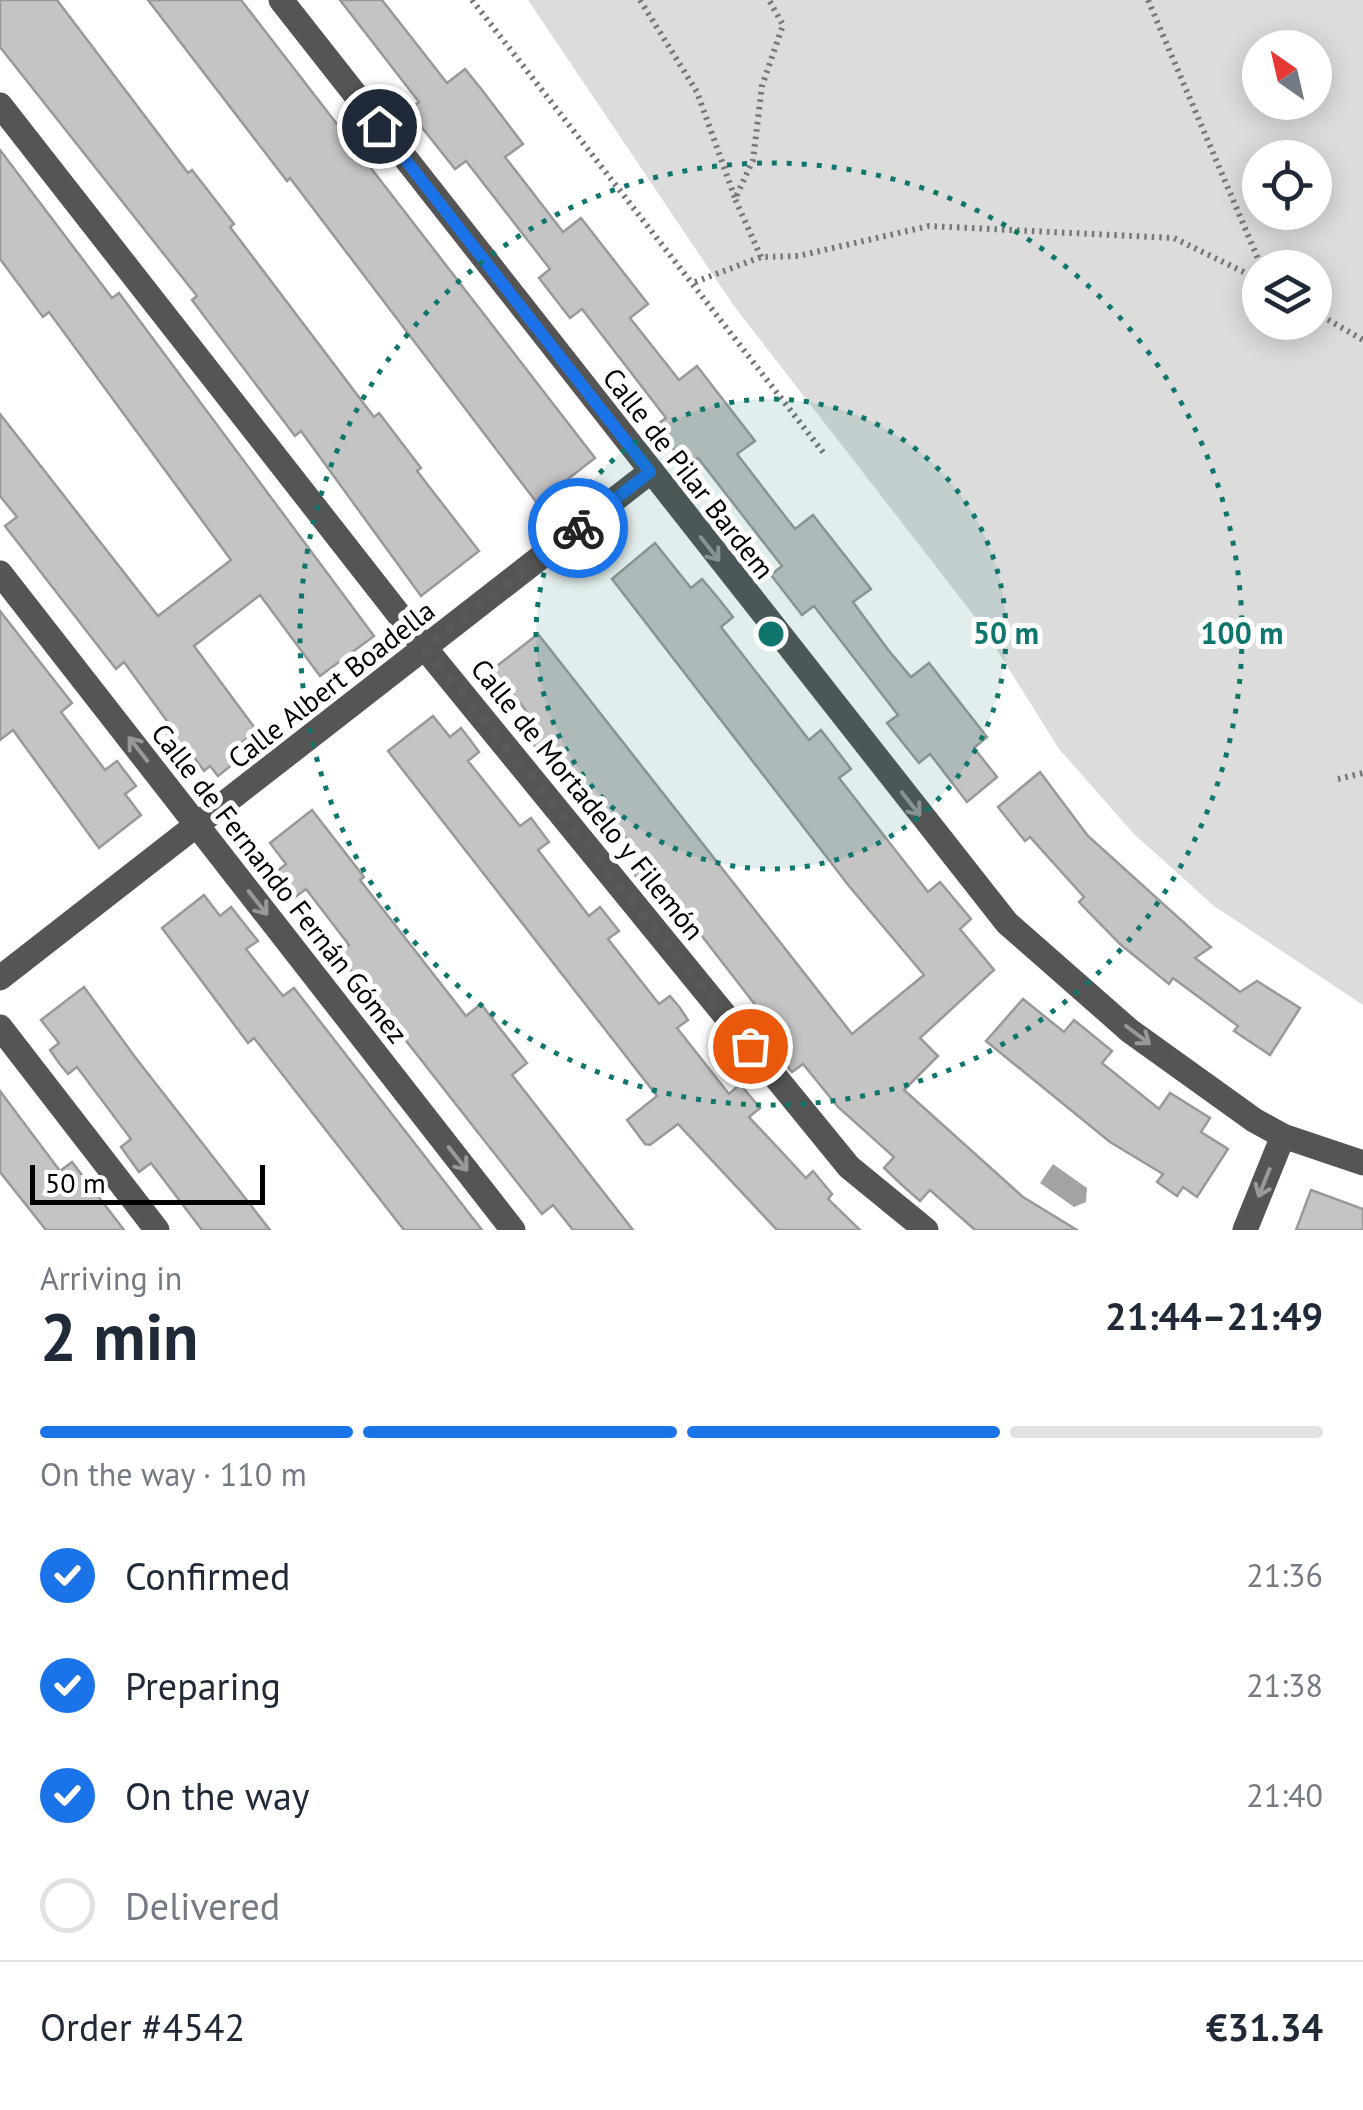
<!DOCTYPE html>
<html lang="en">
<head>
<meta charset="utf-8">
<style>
  :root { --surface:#fff; --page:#f6f6f7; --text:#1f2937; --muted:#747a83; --line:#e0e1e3; --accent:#1a73e8 }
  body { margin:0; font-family:"PT Sans",sans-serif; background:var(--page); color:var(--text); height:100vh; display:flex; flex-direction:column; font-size:38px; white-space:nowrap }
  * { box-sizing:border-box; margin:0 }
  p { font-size:32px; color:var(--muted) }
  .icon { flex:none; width:55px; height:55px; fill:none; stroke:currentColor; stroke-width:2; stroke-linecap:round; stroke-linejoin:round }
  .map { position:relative; height:1230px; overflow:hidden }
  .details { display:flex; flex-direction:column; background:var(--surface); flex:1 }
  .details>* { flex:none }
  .needle { width:65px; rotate:326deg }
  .tools { position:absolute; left:1242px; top:30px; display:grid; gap:20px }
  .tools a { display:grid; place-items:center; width:90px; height:90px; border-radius:50%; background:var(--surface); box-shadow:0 5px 25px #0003; font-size:50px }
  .scale { position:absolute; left:30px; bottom:25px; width:235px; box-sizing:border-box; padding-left:10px; border:5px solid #000; border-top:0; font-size:28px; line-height:35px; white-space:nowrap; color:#000; -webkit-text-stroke:8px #fff; paint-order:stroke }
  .pin { position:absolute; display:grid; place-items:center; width:85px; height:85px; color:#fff; margin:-42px; border:5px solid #fff; border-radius:50%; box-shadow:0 2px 10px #0007 }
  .courier { position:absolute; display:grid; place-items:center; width:100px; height:100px; margin:-50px; border:8px solid #1a73e8; border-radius:50%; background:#fff; color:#222; box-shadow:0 2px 12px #0007 }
  .summary em { font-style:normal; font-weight:600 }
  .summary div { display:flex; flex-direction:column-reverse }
  .summary { display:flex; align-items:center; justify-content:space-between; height:170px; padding:0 40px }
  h1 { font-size:65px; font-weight:600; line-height:75px }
  .bar { display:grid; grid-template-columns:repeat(4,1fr); gap:15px 10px; align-content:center; height:120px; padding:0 40px }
  .bar i { height:12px; border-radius:8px; background:var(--line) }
  .bar .selected { background:var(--accent) }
  .bar p { grid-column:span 4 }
  .line { display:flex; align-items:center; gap:25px; padding:0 40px; border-top:2px solid var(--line) }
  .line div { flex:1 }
  ol { padding:0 40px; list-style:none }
  li { display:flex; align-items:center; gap:30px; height:110px }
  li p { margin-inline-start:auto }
  li .icon { padding:10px; border-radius:50%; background:var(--accent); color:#fff; stroke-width:4 }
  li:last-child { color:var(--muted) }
  li i { width:55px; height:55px; border:5px solid var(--line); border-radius:50% }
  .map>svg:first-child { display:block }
  .green { fill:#dcdcdc; fill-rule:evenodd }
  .water { fill:#a3a3a3 }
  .building { fill:#c4c4c4; stroke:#999; stroke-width:2.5 }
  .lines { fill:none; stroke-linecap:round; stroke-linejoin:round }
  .path { stroke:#777; stroke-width:6; stroke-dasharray:2.5 5; stroke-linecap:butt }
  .minor { stroke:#555; stroke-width:25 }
  .oneway { stroke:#999 }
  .done { stroke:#595959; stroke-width:10; stroke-dasharray:0 18 }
  .route { stroke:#1a73e8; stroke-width:12 }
  .ring { fill:none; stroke:#0f766e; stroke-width:5; stroke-dasharray:5 10 }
  .labels { text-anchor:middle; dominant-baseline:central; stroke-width:10; stroke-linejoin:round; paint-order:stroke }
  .street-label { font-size:28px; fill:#000; stroke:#fff }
  .centre { fill:#0f766e; stroke:#fff; stroke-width:5 }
  .ring-label { font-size:30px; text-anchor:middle; font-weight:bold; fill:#0f766e; stroke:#fff; stroke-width:10; stroke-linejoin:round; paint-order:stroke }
</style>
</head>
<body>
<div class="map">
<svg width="1363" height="1230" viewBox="0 0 1363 1230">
  <rect width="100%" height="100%" fill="#fff"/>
  <path class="green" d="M528 0H1363V1005L1214 906 1134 834 1059 749 982 626 734 306ZM1260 48H1315V102H1260ZM1260 158H1315V212H1260ZM1260 268H1315V322H1260Z"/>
  <polygon class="water" points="1053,1164 1087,1188 1086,1202 1074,1207 1040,1183"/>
  <g class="building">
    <polygon points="0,0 57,0 188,173 192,170 234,224 230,227 374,417 379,413 421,468 417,471 479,551 421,596 301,431 295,436 192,300 197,296 0,47"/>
    <polygon points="148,0 241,0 595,458 537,503 290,178 287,181"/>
    <polygon points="340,0 382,0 447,83 465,69 482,90 523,144 505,157 526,184 563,232 581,218 648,304 630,318 679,380 697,366 755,441 737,454 774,502 795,529 813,515 871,589 853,602 889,651 911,677 929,663 987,737 974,748 997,777 967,802 930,754 919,763 887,723 898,715 814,606 802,615 771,575 782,566 698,458 687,466 655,426 666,418 582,309 570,318 539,278 550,269 466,161 455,169 408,110 419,102"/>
    <polygon points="0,150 112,298 119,293 374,636 320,676 260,595 194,646 257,731 231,750 238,760 218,776 210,766 204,771 186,746 180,751 161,726 167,721 124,662 116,669 5,526 17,517 0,496 0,414 158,616 231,560 49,312 43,317 0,259"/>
    <polygon points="655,543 691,588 702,579 718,598 733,617 721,627 809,740 821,730 851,769 839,778 928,892 940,882 971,919 960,929 994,970 920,1038 938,1056 904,1090 1023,1197 1077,1230 975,1230 930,1190 920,1201 902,1185 884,1168 894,1157 838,1107 803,1064 792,1072 750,1020 760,1011 674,900 658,904 632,871 644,861 558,751 546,761 516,722 527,712 493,669 538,634 852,1034 924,975 849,886 612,579"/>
    <polygon points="0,611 72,703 61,712 105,770 117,761 136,786 125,794 141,815 99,848 13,730 0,740"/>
    <polygon points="433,716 450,737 461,728 471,741 479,752 468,761 520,826 531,818 549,842 538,850 589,916 600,907 619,931 608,939 659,1004 670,996 680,1008 688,1020 677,1028 729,1094 740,1084 760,1108 749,1117 806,1178 813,1171 832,1194 828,1199 860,1230 777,1230 678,1124 650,1145 645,1144 627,1120 657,1096 388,751"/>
    <polygon points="1040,772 1088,836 1211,947 1195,958 1240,992 1257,981 1300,1008 1270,1055 1234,1031 1238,1026 1173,978 1169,984 1120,944 1079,902 1084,897 1030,837 1025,841 998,807"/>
    <polygon points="312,810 364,877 360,880 466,1016 481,1004 527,1063 512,1075 633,1230 573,1230 553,1205 542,1214 338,954 349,945 306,889 294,898 284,885 275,873 286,864 270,843"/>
    <polygon points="204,895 220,916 231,907 258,941 246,949 283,996 294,988 482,1230 404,1230 254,1038 248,1043 162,928"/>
    <polygon points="84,987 135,1057 270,1230 202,1230 151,1163 139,1172 121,1147 131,1139 77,1067 68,1074 59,1063 50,1050 59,1043 41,1020"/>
    <polygon points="1023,999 1064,1032 1074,1020 1112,1051 1102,1063 1159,1109 1170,1093 1210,1118 1201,1132 1228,1149 1197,1197 1183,1187 1177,1196 1157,1182 1163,1174 1110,1142 986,1041"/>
    <polygon points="0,1091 60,1171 72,1162 124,1230 46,1230 0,1172"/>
    <polygon points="1311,1190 1363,1209 1363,1230 1296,1230"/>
  </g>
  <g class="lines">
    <g class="path">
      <polyline points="472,0 826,456"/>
      <polyline points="640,0 697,92 735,198"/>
      <polyline points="1148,0 1262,268"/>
      <polyline points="761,257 735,199 753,160 762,86 783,25 769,0"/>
      <polyline points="695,282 761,257 798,256 929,226 1174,238 1260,280"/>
      <polyline points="1315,312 1363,340"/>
      <polyline points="1338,779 1363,773"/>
    </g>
    <g class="minor">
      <polyline points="281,0 1007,923 1130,1031 1254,1120 1283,1136 1363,1163"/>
      <polyline points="0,105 425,648 849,1167 926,1230"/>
      <polyline points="0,573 513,1230"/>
      <polyline points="0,978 650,472"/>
      <polyline points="0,1027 157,1230"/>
      <polyline points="1245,1230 1283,1136"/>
    </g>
  </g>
  <defs><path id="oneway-shaft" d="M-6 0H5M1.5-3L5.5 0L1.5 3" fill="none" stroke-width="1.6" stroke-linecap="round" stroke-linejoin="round" transform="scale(2.5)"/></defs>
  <g class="oneway">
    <use href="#oneway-shaft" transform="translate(710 549) rotate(52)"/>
    <use href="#oneway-shaft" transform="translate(138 749) rotate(-128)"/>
    <use href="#oneway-shaft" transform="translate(911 804) rotate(52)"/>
    <use href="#oneway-shaft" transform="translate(258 903) rotate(52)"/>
    <use href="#oneway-shaft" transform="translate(1138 1035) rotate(37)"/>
    <use href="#oneway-shaft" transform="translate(458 1159) rotate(52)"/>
    <use href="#oneway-shaft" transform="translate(1264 1183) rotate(112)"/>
  </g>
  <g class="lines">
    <polyline class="done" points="578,528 425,648 750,1046"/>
    <polyline class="route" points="379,126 650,472 578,528"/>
  </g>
  <circle cx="771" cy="634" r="235" fill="#0f766e" fill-opacity=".12"/>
  <g class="ring">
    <circle cx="771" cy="634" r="235"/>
    <circle cx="771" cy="634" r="471"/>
  </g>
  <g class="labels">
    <g class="street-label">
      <text transform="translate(689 473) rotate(52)">Calle de Pilar Bardem</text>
      <text transform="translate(331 684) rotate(-38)">Calle Albert Boadella</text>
      <text transform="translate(588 799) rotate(51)">Calle de Mortadelo y Filemón</text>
      <text transform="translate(280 883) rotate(52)">Calle de Fernando Fernán Gómez</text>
    </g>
  </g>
  <circle cx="771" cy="634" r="15" class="centre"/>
  <g class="ring-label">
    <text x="1006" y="644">50 m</text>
    <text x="1242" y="644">100 m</text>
  </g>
</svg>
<div class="tools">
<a><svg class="needle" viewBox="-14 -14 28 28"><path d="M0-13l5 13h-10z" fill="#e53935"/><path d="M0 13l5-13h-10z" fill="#747a83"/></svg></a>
<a><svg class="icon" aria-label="locate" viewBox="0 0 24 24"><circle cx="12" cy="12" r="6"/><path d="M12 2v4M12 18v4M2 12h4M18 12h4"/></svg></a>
<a><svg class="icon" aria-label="layers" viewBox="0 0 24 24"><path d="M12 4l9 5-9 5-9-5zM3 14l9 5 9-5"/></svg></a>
</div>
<div class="scale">50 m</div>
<div class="pin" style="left:750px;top:1046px;background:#ea580c"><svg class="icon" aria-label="bag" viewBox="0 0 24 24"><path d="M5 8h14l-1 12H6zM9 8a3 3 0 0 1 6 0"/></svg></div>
<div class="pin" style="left:379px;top:126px;background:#1f2937"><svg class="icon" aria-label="home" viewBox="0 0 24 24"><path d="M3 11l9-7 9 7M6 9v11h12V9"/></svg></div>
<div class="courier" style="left:578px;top:528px"><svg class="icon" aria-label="bike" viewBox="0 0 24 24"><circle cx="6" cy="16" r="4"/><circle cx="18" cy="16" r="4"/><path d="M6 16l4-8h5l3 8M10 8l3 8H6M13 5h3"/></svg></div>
</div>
<section class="details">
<div class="summary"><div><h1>2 min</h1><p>Arriving in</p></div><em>21:44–21:49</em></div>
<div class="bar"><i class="selected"></i><i class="selected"></i><i class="selected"></i><i></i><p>On the way · 110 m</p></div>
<ol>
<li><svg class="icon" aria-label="check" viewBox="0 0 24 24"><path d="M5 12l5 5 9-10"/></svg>Confirmed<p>21:36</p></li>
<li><svg class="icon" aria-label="check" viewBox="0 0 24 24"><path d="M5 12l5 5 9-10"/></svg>Preparing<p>21:38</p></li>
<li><svg class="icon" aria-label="check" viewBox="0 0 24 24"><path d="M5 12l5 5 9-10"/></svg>On the way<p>21:40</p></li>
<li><i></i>Delivered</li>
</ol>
<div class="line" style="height:130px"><div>Order #4542</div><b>€31.34</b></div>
</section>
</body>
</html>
